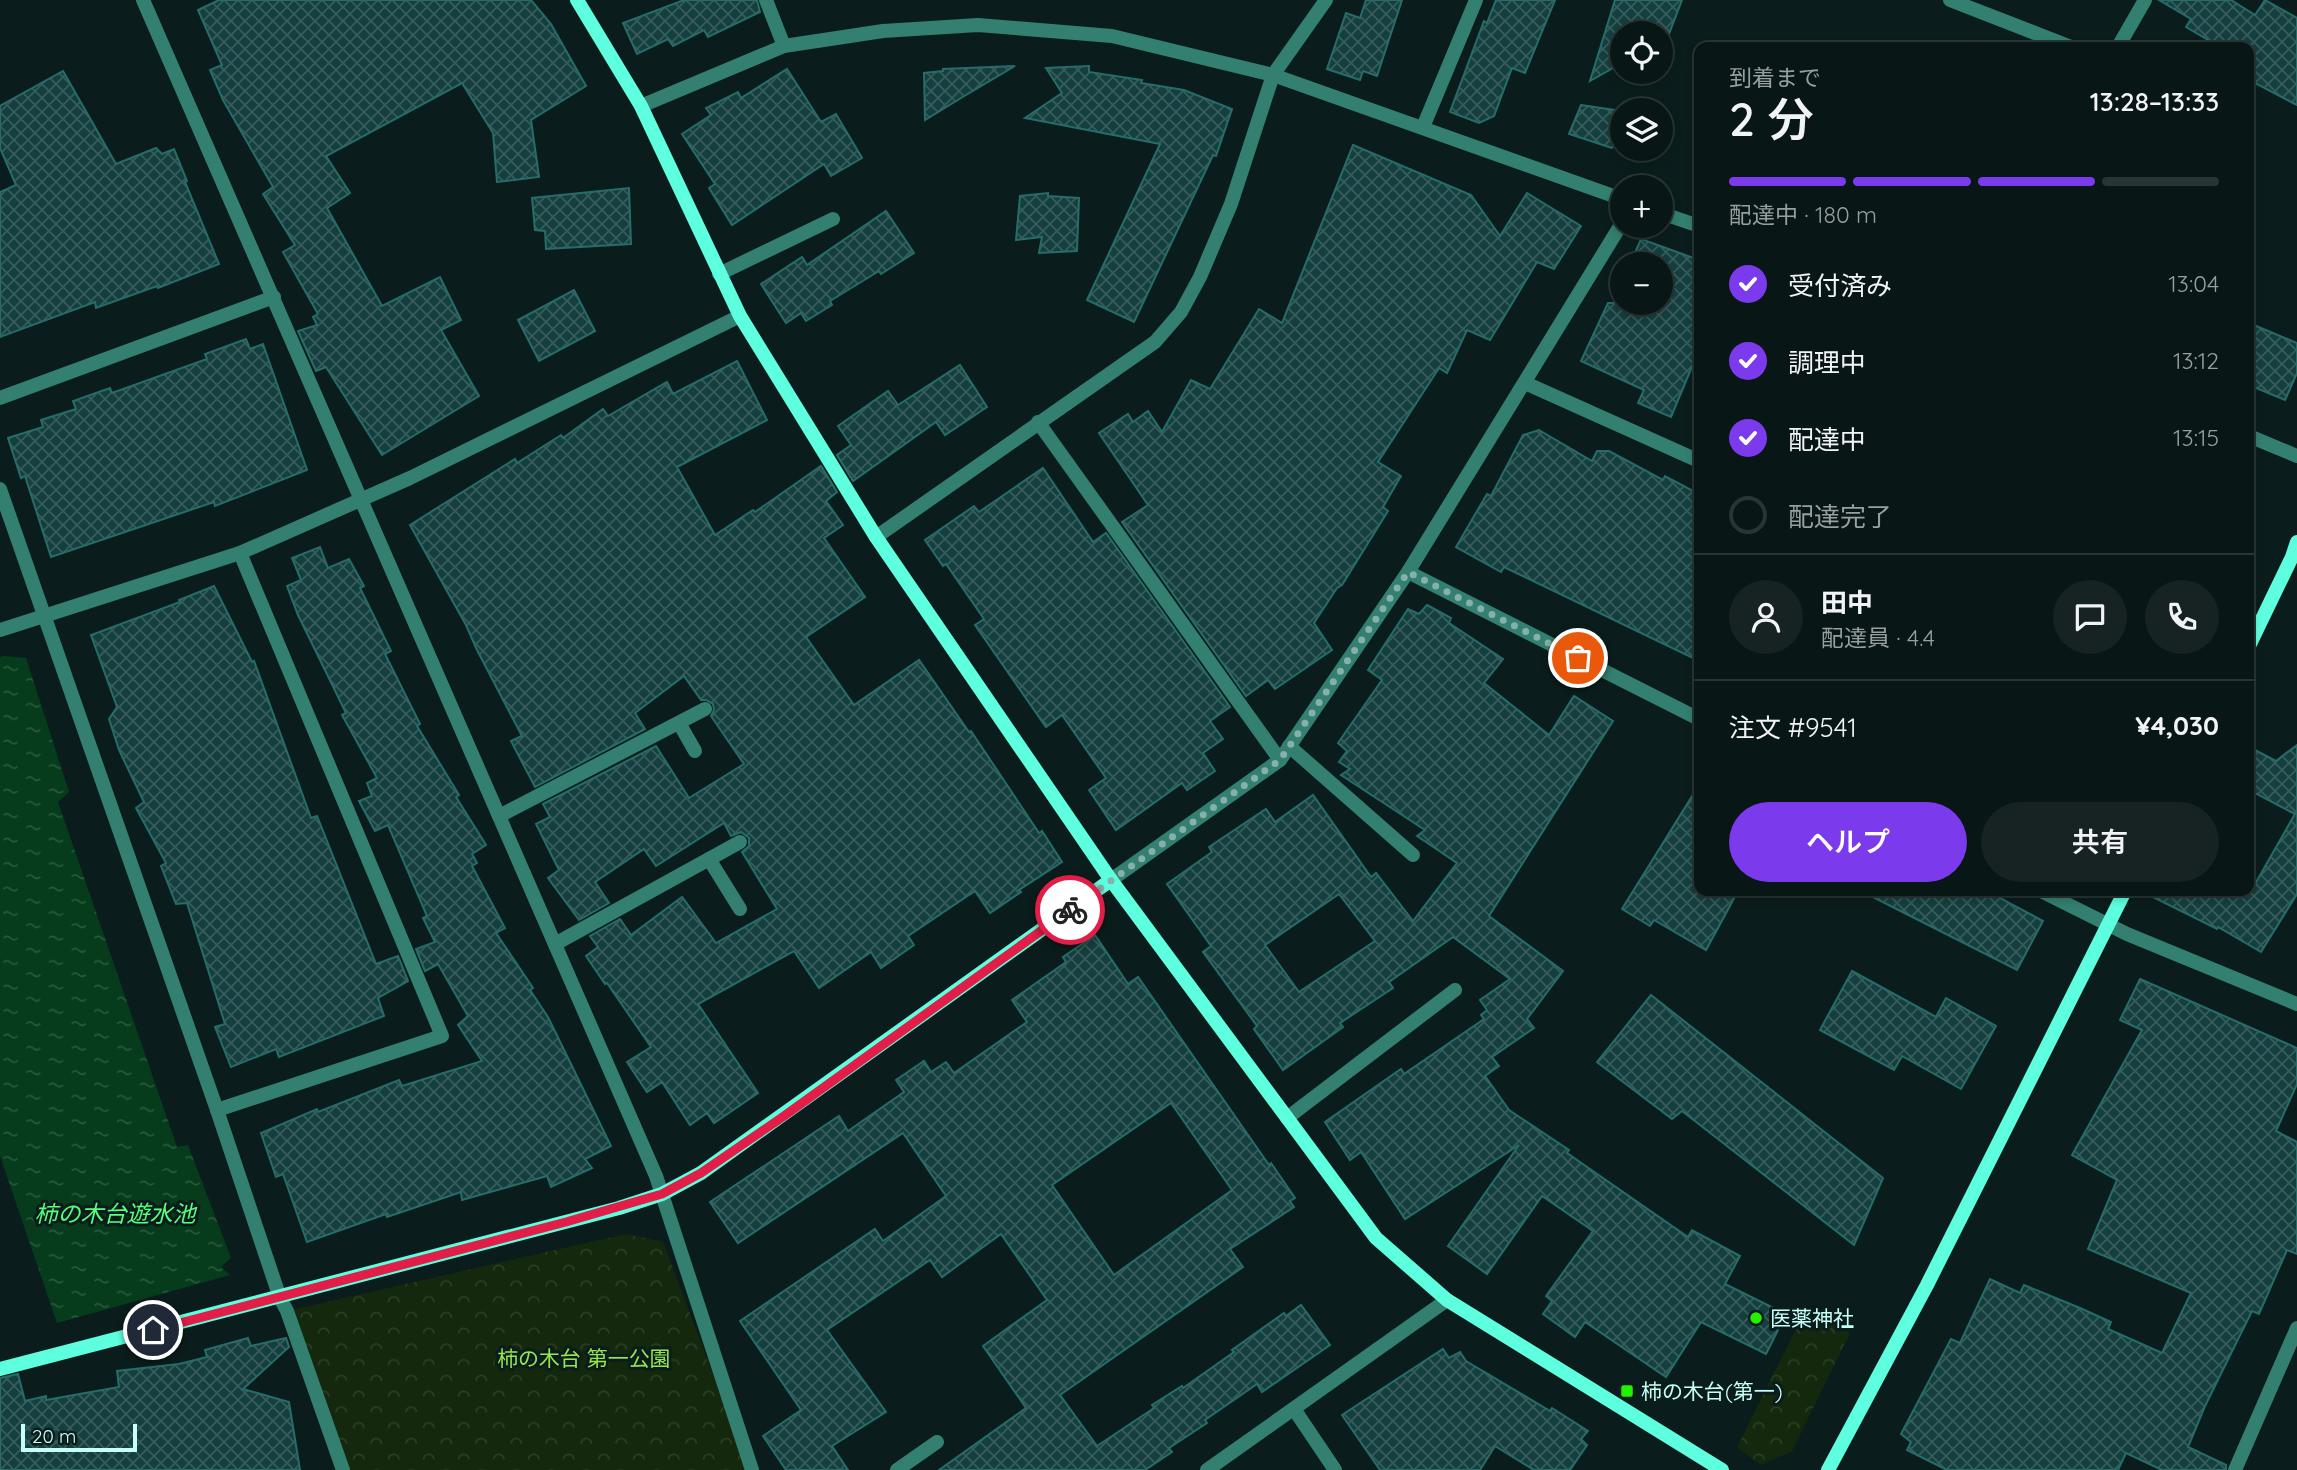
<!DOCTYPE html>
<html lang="ja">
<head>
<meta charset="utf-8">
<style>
  :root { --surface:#081615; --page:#162322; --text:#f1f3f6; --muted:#989fa0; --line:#293534; --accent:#7c3aed }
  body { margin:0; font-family:Quicksand,"Noto Sans JP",sans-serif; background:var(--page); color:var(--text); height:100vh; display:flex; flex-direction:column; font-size:26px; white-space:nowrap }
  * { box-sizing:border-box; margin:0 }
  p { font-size:23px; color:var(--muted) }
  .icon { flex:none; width:38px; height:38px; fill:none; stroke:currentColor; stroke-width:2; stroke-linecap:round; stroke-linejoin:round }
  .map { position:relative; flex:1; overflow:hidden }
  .side { position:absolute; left:1694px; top:42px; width:560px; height:854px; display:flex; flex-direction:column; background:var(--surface); border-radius:14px; box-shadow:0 4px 10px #0003,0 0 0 2px var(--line) }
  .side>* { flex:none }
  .buttons { position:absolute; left:1610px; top:21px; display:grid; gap:14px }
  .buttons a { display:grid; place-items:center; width:63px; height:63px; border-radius:50%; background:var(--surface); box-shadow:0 4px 10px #0003,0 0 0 2px var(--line); font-size:35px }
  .scale { position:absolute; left:21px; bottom:18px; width:116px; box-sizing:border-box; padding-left:7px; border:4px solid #c7fff8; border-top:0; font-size:19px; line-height:24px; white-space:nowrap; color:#c7fff8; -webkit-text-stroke:5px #0a1d1c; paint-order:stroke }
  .pin { position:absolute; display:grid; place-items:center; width:60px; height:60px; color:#fff; margin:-30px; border:4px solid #fff; border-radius:50%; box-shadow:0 2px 7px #0007 }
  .courier { position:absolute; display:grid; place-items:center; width:70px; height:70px; margin:-35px; border:5px solid #e11d48; border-radius:50%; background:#fff; color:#222; box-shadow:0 2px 9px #0007 }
  .headline em { font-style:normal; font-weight:600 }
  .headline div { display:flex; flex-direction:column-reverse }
  .headline { display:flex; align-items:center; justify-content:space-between; height:119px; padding:0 35px }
  h1 { font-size:46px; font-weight:600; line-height:52px }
  .bar { display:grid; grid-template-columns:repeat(4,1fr); gap:10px 7px; align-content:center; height:84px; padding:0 35px }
  .bar i { height:9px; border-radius:5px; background:var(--line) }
  .bar .active { background:var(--accent) }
  .bar p { grid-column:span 4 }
  .line { display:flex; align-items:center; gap:18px; padding:0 35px; border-top:2px solid var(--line) }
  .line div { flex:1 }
  .round { display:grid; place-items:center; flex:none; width:74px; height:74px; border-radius:37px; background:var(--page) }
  ol { padding:0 35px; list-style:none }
  li { display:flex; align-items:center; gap:21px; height:77px }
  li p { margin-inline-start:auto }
  li .icon { padding:7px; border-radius:50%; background:var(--accent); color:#fff; stroke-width:4 }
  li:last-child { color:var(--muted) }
  li i { width:38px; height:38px; border:4px solid var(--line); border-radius:50% }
  .action { display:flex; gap:14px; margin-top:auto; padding:14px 35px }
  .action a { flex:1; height:80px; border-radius:42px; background:var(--accent); color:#fff; font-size:28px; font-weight:600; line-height:80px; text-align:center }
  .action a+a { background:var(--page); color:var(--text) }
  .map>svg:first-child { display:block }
  .forest { fill:url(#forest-crowns) }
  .water { fill:url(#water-ripples) }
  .building { fill:url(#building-cross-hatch); stroke:#266d6a; stroke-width:2; fill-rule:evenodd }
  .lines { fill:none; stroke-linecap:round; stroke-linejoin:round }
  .street { stroke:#337f70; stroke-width:14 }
  .secondary { stroke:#5effde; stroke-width:14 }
  .done { stroke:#85b0ab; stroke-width:7; stroke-dasharray:0 12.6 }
  .route { stroke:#e11d48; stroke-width:9 }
  .poi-dot { fill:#20f200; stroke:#0a1d1c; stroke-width:2.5 }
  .labels { text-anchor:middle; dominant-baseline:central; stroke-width:6; stroke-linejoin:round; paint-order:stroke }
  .poi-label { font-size:21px; fill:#c7fff8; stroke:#0a1d1c; text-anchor:start }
  .park-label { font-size:21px; fill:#96e54d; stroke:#0a1d1c }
  .water-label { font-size:23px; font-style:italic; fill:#55ff7c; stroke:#0a1d1c }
</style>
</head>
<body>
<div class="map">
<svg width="2297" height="1470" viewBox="0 0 2297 1470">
  <defs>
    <pattern id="forest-crowns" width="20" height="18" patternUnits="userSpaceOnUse" patternTransform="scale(1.75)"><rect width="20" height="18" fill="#14280d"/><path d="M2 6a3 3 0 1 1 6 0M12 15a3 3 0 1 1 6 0" fill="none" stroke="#2a3e25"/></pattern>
    <pattern id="water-ripples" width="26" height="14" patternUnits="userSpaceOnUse" patternTransform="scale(1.75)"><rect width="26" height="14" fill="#063b1b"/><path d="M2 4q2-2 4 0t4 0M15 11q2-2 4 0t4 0" fill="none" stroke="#29583d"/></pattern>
    <pattern id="building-cross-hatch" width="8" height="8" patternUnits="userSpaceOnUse" patternTransform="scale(1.75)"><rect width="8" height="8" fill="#153f3e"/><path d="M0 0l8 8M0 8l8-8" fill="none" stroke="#365c5b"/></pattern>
  </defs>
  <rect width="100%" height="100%" fill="#0a1d1c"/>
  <g class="forest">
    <polygon points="626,1234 663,1242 749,1470 343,1470 287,1311"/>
    <polygon points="1805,1311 1850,1333 1792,1451 1761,1465 1737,1447"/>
  </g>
  <polygon class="water" points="4,656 26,658 69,792 58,802 177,1147 188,1145 231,1258 221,1267 230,1275 57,1323 0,1156 0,657"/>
  <g class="building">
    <polygon points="219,0 531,0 551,24 586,86 531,120 539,177 497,182 493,133 462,83 326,156 350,193 327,208 382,306 440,277 461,320 441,330 479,396 382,455 326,367 316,371 298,331 317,325 313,317 318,314 283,252 295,245 263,194 273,187 223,100 210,70 222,65 198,10"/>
    <polygon points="684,0 757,0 760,12 708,37 704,30 673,46 668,39 637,54 623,23"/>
    <polygon points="1366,0 1402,0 1377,76 1363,71 1360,80 1327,69 1346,13 1360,18"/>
    <polygon points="1496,0 1555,0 1525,73 1512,68 1494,116 1479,123 1450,112 1484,21 1487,23"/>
    <polygon points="1615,0 1682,0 1667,39 1661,42 1661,33 1622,33 1622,63 1590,81"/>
    <polygon points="2159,0 2231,0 2255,15 2265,0 2297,18 2297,105 2249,80 2249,47 2220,47 2186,27 2191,19"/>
    <polygon points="1015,66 966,95 925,120 924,73 943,71 943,69"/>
    <polygon points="1089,66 1089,72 1142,80 1141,83 1184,90 1232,109 1216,156 1213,155 1134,322 1087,300 1160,144 1025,118 1062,93 1046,68"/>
    <polygon points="787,69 821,122 836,114 862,158 831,176 824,164 732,225 709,188 715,184 682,134 711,115 706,108 738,92 741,98"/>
    <polygon points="63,71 116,164 156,148 162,154 174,149 187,181 185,182 219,264 158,288 157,286 96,308 95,302 0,337 0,192 16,185 0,148 0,106"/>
    <polygon points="1581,105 1622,111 1622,127 1612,148 1569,134"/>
    <polygon points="1353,145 1471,195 1500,236 1527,193 1581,226 1554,269 1537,262 1490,340 1467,330 1447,373 1439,368 1378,462 1401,476 1383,507 1388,511 1342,585 1337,588 1314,623 1332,650 1275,689 1268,680 1246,696 1122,522 1148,505 1099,433 1128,414 1133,422 1148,411 1162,432 1191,380 1210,389 1259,309 1282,323"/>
    <polygon points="629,188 631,244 546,249 545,231 535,230 532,198"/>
    <polygon points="1048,193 1048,196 1079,198 1077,251 1039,253 1042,237 1016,240 1020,196"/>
    <polygon points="886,211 914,253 881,274 879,271 830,301 832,305 806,321 801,313 786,323 761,284 802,257 807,265"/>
    <polygon points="1641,239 1699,260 1699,350 1671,417 1638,403 1644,390 1581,361 1608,303 1614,303 1622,283 1622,303 1661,303 1661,264 1630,264"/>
    <polygon points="574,290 595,331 539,361 518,320"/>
    <polygon points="2249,323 2297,343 2297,373 2285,400 2249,385"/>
    <polygon points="246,339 250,349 263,344 307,470 215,506 214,502 51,557 25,476 21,478 8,438 43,427 41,420 76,409 73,401 110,388 112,393 207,359 205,354"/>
    <polygon points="737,361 767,420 677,467 715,535 753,510 755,512 821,466 837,492 826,501 843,525 824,538 865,597 806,637 854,705 919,660 969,732 971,731 1039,833 1042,831 1062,862 1019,890 1021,892 990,913 975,891 908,936 914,945 881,968 871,952 819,988 794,951 698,1004 758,1093 714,1123 707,1113 690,1125 662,1082 647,1092 627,1062 651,1047 607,983 605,984 586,956 598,947 590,936 620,919 631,935 682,897 716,943 777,909 742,852 749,846 749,838 741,832 731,836 724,823 656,866 644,849 595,882 609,903 579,920 548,878 559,870 536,824 550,817 543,804 656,746 689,798 744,764 711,716 714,710 713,704 706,700 701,700 684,676 635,713 645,729 535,787 511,741 522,736 477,650 466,625 410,525 515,459 517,463 561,435 563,438 603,409 608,416 667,382 673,394"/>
    <polygon points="960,365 987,407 945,435 936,422 853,481 837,455 851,445 838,426 888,391 898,405"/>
    <polygon points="1539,430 1592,461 1597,451 1609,451 1663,480 1665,476 1699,494 1699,661 1504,567 1501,572 1456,547 1487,494 1491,496 1523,435"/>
    <polygon points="1043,468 1093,542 1106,533 1230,707 1210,721 1223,739 1203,753 1215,771 1187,790 1182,783 1116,830 1089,790 1106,778 1062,715 1046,727 975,625 984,619 946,564 943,566 925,540 974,506 979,512"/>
    <polygon points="320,547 328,568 349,559 364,586 360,588 391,651 385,654 420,724 417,726 459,795 456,797 486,845 472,854 477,863 472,866 505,928 496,933 533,988 530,990 548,1017 611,1146 585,1159 592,1168 551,1187 547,1176 462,1200 461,1192 387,1217 386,1214 307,1242 283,1174 276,1177 261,1133 317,1109 318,1112 399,1080 402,1086 482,1061 458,1025 468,1016 438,964 425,971 416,949 435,942 423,918 427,916 388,825 375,831 359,801 372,796 367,783 377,778 342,715 346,713 298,615 287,586 301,580 292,558"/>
    <polygon points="214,586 252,662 254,661 311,818 317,816 376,964 398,956 408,981 378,998 384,1016 279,1057 276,1049 231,1067 215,1027 225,1024 187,903 176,904 161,866 166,863 136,808 144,802 119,750 109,719 117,707 91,635 180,602 179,600"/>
    <path d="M1427 605 1451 618 1449 623 1503 659 1484 683 1549 735 1574 696 1613 721 1489 916 1563 971 1527 1019 1534 1028 1492 1057 1499 1066 1485 1076 1509 1110 1569 1150 1567 1153 1688 1237 1692 1230 1740 1256 1725 1284 1786 1314 1766 1354 1701 1322 1666 1377 1585 1322 1575 1337 1543 1314 1552 1301 1546 1296 1593 1231 1542 1196 1487 1274 1448 1246 1519 1145 1405 1219 1361 1152 1350 1160 1325 1122 1401 1069 1404 1074 1484 1019 1481 1015 1487 1010 1480 1000 1510 979 1453 937 1389 982 1393 988 1340 1023 1343 1027 1283 1070 1254 1029 1257 1026 1203 952 1211 946 1167 884 1212 852 1209 847 1266 809 1275 822 1313 795 1371 877 1376 873 1413 921 1457 863 1417 836 1425 830 1341 775 1350 769 1339 762 1347 751 1338 743 1382 680 1368 670 1408 609 1419 614ZM1339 894 1375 941 1299 992 1265 945Z"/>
    <polygon points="2297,745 2297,894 2261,952 2218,927 2217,929 2141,891 2251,891 2295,814 2249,790 2249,747 2276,761"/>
    <polygon points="1699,785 1699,891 1738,891 1706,950 1654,920 1650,926 1622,909"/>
    <polygon points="1861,891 1987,891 2043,921 2017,970"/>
    <path d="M1095 935 1128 984 1138 977 1269 1165 1271 1163 1295 1198 1290 1201 1294 1207 1230 1249 1243 1267 1060 1395 1097 1446 1154 1408 1152 1405 1182 1386 1183 1388 1234 1352 1232 1350 1284 1313 1286 1316 1301 1305 1330 1345 1262 1392 1257 1384 1205 1420 1207 1423 1169 1448 1172 1452 1145 1470H939L1026 1408 983 1346 1047 1300 1001 1234 942 1277 930 1260 827 1330 886 1412 832 1446 848 1470H786L763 1436 801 1410 740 1321 875 1229 883 1241 946 1196 903 1133 738 1243 710 1202 839 1116 848 1131 904 1092 896 1080 924 1061 931 1072 946 1062 954 1073 1027 1022 1012 1000 1066 962 1063 957ZM1171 1103 1232 1190 1114 1275 1052 1185Z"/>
    <polygon points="1852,971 1936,1017 1946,998 1996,1026 1961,1089 1902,1056 1894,1070 1820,1030"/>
    <polygon points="2140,979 2297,1048 2297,1084 2276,1131 2297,1142 2297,1254 2287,1250 2259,1314 2252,1311 2205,1406 2188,1447 2226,1465 2226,1470 2162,1470 2126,1453 2118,1470 1947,1470 1907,1450 1911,1442 1901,1434 1951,1339 1960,1343 1990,1279 2020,1293 2024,1285 2080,1308 2111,1322 2108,1329 2162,1353 2191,1293 2088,1249 2117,1180 2072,1155 2142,1030 2120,1020"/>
    <polygon points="1651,995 1883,1178 1854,1245 1682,1111 1672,1119 1597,1062"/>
    <polygon points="248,1338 251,1346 286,1338 289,1347 243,1389 289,1402 300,1470 0,1470 0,1378 18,1374 25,1401 46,1396 46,1400 119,1387 117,1371 179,1364 207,1357 205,1350"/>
    <polygon points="1443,1349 1449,1358 1460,1352 1466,1361 1550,1411 1552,1408 1588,1431 1581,1439 1587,1445 1570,1470 1534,1470 1495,1446 1480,1470 1380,1470 1342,1415"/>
  </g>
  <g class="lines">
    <g class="street">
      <polyline points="143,0 656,1176 752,1470"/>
      <polyline points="766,0 784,46"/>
      <polyline points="1950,0 2071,47"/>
      <polyline points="2118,47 2145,0"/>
      <polyline points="641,106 784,46 883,31 978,25 1112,36 1273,75 1622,199"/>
      <polyline points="1423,127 1476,0"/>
      <polyline points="1661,213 1699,226"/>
      <polyline points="719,274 833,219"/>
      <polyline points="1525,383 1699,461"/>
      <polyline points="0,398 274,297"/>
      <polyline points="1038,422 1280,760"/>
      <polyline points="2249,436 2297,456"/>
      <polyline points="0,489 217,1110 280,1298 287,1311 343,1470"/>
      <polyline points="876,537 1155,342 1181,312 1200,277 1231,204 1273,75 1326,0"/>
      <polyline points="1408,572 1699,719"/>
      <polyline points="0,630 240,553 410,478 740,316"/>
      <polyline points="679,723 695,751"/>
      <polyline points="1289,746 1413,855"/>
      <polyline points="499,816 705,709"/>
      <polyline points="709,859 740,909"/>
      <polyline points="1111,880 1280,760 1408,572 1622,223"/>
      <polyline points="2041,891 2127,934 2297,1004"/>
      <polyline points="555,944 740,842"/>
      <polyline points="217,1110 442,1036 240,553"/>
      <polyline points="1287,1118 1455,990"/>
      <polyline points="1294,1409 1335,1470"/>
      <polyline points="897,1470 937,1442"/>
      <polyline points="1207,1470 1447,1300"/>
      <polyline points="2235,1470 2297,1328"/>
    </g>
    <g class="secondary">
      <polyline points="577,0 641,106 740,316 876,537 1111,880 1376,1238 1447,1300 1722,1470"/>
      <polyline points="2249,646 2292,557 2297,542"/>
      <polyline points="0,1369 619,1208 662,1194 701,1173 1111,880"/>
      <polyline points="1828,1470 1927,1285 2125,891"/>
    </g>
  </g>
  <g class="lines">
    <polyline class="done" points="1070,910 1280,760 1408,572 1578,658"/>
    <polyline class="route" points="153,1330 566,1222 662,1194 701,1173 784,1116 1070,910"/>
  </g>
  <g class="poi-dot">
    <circle cx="1756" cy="1318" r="7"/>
    <rect x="1620" y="1384" width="14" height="14" rx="3.5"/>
  </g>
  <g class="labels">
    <g class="poi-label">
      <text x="1770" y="1318">医薬神社</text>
      <text x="1641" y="1391">柿の木台(第一)</text>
    </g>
    <g class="park-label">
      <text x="584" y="1358">柿の木台 第一公園</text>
    </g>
    <g class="water-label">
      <text x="115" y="1213">柿の木台遊水池</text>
    </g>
  </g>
</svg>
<div class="buttons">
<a><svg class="icon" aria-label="locate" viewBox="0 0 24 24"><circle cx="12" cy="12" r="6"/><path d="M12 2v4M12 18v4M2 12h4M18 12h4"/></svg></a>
<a><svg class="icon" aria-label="layers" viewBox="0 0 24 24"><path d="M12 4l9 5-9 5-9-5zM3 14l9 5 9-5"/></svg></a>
<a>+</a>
<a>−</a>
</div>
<div class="scale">20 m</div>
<div class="pin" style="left:1578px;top:658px;background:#ea580c"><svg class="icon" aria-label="bag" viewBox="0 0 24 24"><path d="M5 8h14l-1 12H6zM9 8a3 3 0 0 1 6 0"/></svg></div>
<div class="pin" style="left:153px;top:1330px;background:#1f2937"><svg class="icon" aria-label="home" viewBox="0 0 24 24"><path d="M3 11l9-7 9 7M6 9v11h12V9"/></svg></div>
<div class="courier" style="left:1070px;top:910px"><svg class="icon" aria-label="bike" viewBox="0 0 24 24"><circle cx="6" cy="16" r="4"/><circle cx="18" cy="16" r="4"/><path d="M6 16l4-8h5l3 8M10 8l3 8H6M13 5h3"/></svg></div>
<section class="side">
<div class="headline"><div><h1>2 分</h1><p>到着まで</p></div><em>13:28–13:33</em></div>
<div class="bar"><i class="active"></i><i class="active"></i><i class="active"></i><i></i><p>配達中 · 180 m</p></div>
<ol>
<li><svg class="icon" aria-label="check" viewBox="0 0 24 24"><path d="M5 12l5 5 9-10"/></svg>受付済み<p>13:04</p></li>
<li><svg class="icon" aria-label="check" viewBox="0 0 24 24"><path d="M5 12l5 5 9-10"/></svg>調理中<p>13:12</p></li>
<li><svg class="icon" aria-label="check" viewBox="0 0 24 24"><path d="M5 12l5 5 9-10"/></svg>配達中<p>13:15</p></li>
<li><i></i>配達完了</li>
</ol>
<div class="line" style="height:126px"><a class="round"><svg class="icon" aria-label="person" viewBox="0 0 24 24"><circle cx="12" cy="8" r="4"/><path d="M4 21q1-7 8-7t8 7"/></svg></a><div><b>田中</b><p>配達員 · 4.4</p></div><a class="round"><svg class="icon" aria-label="chat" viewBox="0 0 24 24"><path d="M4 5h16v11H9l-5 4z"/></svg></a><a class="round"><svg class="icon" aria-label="phone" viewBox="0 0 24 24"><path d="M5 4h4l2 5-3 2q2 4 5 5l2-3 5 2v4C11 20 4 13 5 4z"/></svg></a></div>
<div class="line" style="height:91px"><div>注文 #9541</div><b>¥4,030</b></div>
<div class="action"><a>ヘルプ</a><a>共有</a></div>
</section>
</div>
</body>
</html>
